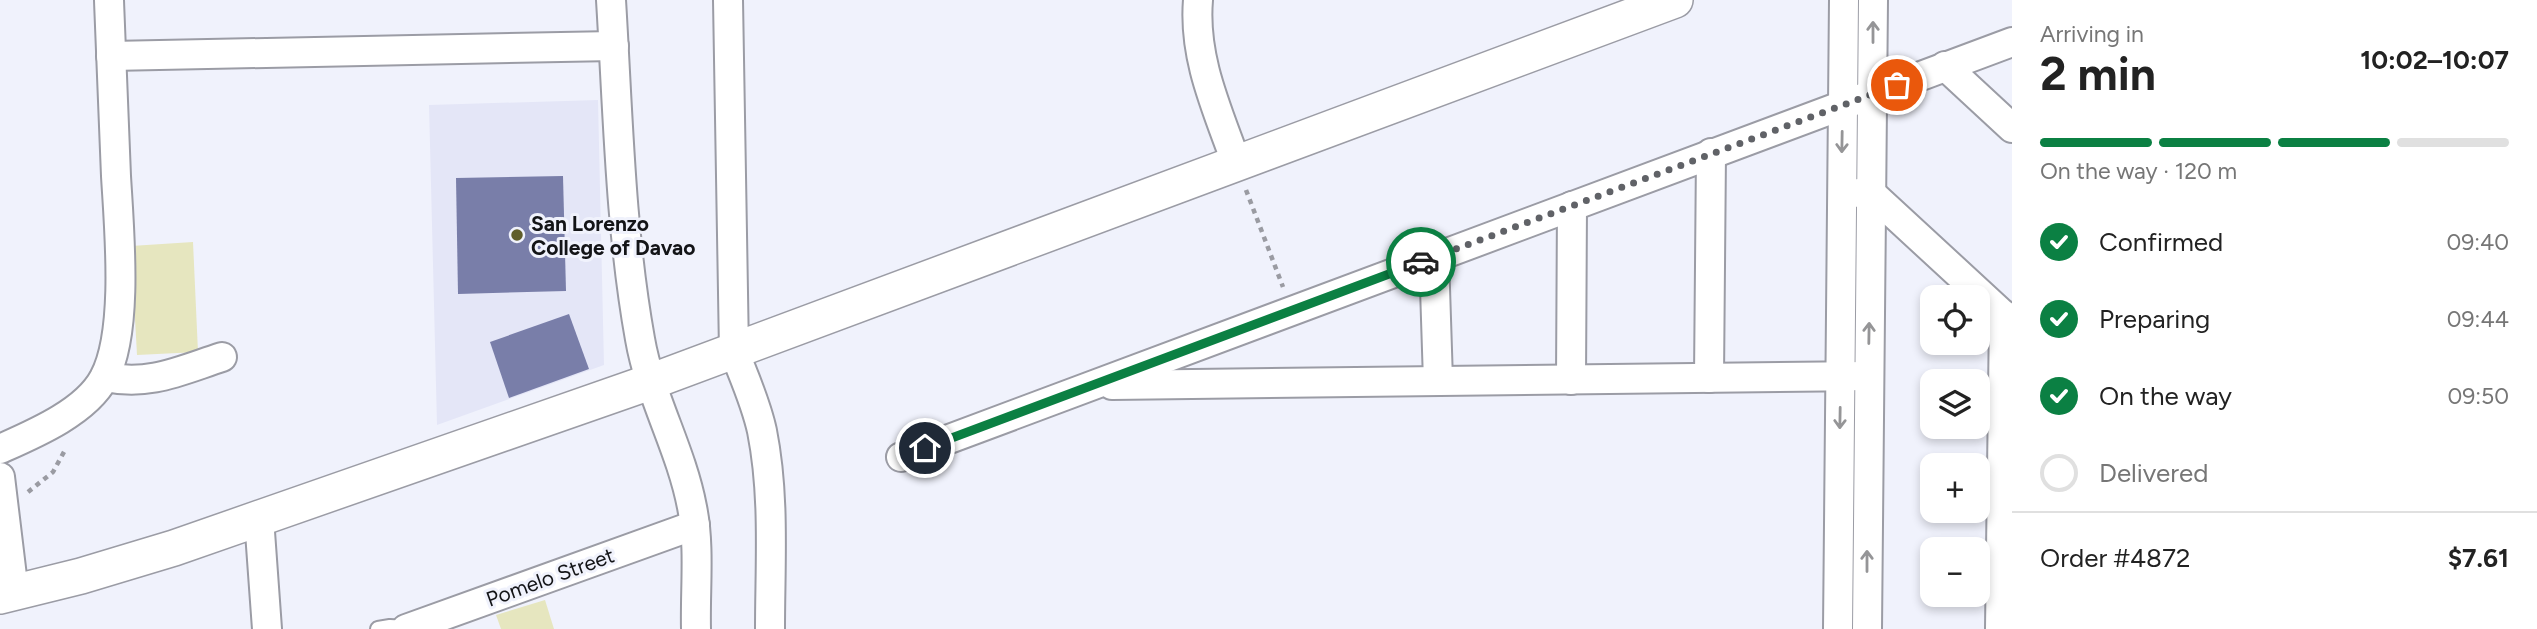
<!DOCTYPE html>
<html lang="en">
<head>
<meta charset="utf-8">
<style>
  :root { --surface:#fff; --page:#f6f6f6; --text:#222; --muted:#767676; --line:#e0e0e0; --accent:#0b8043 }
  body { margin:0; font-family:Figtree,sans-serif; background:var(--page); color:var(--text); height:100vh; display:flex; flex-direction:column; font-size:26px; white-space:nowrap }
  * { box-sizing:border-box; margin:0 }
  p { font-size:23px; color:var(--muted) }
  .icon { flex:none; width:38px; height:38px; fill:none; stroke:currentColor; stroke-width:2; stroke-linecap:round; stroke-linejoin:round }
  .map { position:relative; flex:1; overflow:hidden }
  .drawer { display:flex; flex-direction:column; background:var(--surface); width:525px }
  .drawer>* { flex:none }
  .buttons { position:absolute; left:1920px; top:285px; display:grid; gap:14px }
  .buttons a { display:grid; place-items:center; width:70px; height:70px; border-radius:14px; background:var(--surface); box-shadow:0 4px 10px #0003; font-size:35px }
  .pin { position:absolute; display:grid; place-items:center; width:60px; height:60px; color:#fff; margin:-30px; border:4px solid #fff; border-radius:50%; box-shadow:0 2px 7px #0007 }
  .courier { position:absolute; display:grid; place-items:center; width:70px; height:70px; margin:-35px; border:5px solid #0b8043; border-radius:50%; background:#fff; color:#222; box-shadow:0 2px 9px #0007 }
  .overview em { font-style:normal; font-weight:700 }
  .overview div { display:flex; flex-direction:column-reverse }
  .overview { display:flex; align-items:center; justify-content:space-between; height:119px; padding:0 28px }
  h1 { font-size:46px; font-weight:700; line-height:52px }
  .bar { display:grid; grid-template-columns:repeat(4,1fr); gap:10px 7px; align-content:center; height:84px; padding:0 28px }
  .bar i { height:9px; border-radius:5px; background:var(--line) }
  .bar .on { background:var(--accent) }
  .bar p { grid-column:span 4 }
  .line { display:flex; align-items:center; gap:18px; padding:0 28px; border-top:2px solid var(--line) }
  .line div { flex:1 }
  ol { padding:0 28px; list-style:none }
  li { display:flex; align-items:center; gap:21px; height:77px }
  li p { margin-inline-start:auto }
  li .icon { padding:7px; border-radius:50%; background:var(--accent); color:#fff; stroke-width:4 }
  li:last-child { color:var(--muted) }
  li i { width:38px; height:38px; border:4px solid var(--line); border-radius:50% }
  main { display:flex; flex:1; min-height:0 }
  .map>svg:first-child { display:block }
  .built { fill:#e4e6f7 }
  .green { fill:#e6e6bf }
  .building { fill:#797ea9 }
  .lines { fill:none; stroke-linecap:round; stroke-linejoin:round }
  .service-casing { stroke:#9b9ca5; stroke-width:18 }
  .minor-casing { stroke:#9b9ca5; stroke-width:32 }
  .tertiary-casing { stroke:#9b9ca5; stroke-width:38 }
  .path { stroke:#9a9ba2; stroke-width:4.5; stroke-dasharray:5 5; stroke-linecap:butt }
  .service { stroke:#fff; stroke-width:14 }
  .minor { stroke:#fff; stroke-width:28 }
  .tertiary { stroke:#fff; stroke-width:35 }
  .oneway { stroke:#959597 }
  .done { stroke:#606267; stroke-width:7; stroke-dasharray:0 12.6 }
  .route { stroke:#0b8043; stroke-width:9 }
  .poi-dot { fill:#5f5d2a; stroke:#f0f2fc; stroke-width:2.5 }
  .labels { text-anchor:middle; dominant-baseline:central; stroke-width:6; stroke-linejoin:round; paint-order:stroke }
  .poi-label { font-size:21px; font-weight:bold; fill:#131417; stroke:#f0f2fc; text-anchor:start }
  .street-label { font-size:21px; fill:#131417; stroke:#f0f2fc }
</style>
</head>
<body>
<main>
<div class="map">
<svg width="2012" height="629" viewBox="0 0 2012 629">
  <rect width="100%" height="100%" fill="#f0f2fc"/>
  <polygon class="built" points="598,100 604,365 437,425 429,105"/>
  <g class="green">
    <polygon points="193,242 198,352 137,355 131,246"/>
    <polygon points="545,600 554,629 501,629 496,615"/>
  </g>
  <g class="building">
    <polygon points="563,176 566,291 458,294 456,178"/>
    <polygon points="569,314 589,369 509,398 490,342"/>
  </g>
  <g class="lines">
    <defs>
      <polyline id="service" points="378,629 390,627 406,628"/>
      <g id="minor">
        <path d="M611 0C618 113 620 228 640 339 650 397 681 449 692 507 700 546 695 589 696 629"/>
        <path d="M728 0 734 351C744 377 756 403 762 431 775 496 770 564 770 629"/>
        <path d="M1198 0C1193 59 1218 111 1237 165"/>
        <polyline points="111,56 614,46"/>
        <polyline points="1945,66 2012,128"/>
        <polyline points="1859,193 1871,193 2012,323"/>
        <polyline points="1434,257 1438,381"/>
        <path d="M105 377C150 386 179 371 222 357"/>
        <polyline points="1709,378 1711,153"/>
        <polyline points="1571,380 1572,206"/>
        <polyline points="1112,385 1869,376"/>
        <path d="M0 449C34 434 86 412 104 378 129 332 119 228 116 176 114 118 111 59 109 0"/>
        <polyline points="901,457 2012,42"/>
        <polyline points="0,477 14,593"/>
        <polyline points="259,518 267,629"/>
        <polyline points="406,629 695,525"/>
        <polyline points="1838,629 1844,0"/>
        <polyline points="1867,629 1873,0"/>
        <polyline points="2000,629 2004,315"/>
      </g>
      <polyline id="tertiary" points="0,596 81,576 174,548 650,382 1675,0"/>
    </defs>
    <use href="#service" class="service-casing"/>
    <use href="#minor" class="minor-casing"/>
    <use href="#tertiary" class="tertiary-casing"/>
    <g class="path">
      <polyline points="1246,190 1283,287"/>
      <polyline points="28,492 53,472 65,450"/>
    </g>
    <use href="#service" class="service"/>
    <use href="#minor" class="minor"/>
    <use href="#tertiary" class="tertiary"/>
  </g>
  <defs><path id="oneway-shaft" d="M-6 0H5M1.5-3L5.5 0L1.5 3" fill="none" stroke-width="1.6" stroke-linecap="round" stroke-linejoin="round" transform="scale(1.75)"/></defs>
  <g class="oneway">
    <use href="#oneway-shaft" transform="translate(1873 32) rotate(-90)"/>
    <use href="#oneway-shaft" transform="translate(1842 142) rotate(91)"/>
    <use href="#oneway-shaft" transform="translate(1869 333) rotate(-89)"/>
    <use href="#oneway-shaft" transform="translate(1840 418) rotate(91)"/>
    <use href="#oneway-shaft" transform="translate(1867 561) rotate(-90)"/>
  </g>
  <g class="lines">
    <polyline class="done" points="1421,262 1897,85"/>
    <polyline class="route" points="925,448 1421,262"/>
  </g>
  <circle class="poi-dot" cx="517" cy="235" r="7"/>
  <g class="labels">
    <g class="poi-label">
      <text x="531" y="223">San Lorenzo<tspan x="531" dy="24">College of Davao</tspan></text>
    </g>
    <g class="street-label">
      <text transform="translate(550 577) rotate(-20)">Pomelo Street</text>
    </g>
  </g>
</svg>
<div class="buttons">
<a><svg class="icon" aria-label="locate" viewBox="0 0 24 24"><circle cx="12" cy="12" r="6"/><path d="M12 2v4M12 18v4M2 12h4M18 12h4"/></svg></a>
<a><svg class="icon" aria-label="layers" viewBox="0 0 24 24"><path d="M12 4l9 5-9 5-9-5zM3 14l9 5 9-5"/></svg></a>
<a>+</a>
<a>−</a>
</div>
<div class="pin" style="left:1897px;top:85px;background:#ea580c"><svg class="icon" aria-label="bag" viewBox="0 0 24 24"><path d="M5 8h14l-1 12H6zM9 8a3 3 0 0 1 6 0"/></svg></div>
<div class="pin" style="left:925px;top:448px;background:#1f2937"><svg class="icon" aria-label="home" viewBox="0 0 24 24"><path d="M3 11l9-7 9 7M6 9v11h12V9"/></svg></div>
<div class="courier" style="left:1421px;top:262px"><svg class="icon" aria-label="car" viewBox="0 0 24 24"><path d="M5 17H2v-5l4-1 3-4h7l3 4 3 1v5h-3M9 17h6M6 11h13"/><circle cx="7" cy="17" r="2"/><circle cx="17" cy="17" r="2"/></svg></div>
</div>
<section class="drawer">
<div class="overview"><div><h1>2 min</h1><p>Arriving in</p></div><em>10:02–10:07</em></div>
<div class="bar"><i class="on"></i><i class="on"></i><i class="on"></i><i></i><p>On the way · 120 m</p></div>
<ol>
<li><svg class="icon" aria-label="check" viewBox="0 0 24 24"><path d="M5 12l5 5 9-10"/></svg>Confirmed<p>09:40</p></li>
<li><svg class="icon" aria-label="check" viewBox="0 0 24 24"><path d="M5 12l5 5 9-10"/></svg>Preparing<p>09:44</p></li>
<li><svg class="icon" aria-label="check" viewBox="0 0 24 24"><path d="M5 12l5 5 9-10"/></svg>On the way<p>09:50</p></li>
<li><i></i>Delivered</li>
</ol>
<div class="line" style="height:91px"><div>Order #4872</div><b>$7.61</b></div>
</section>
</main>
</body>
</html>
